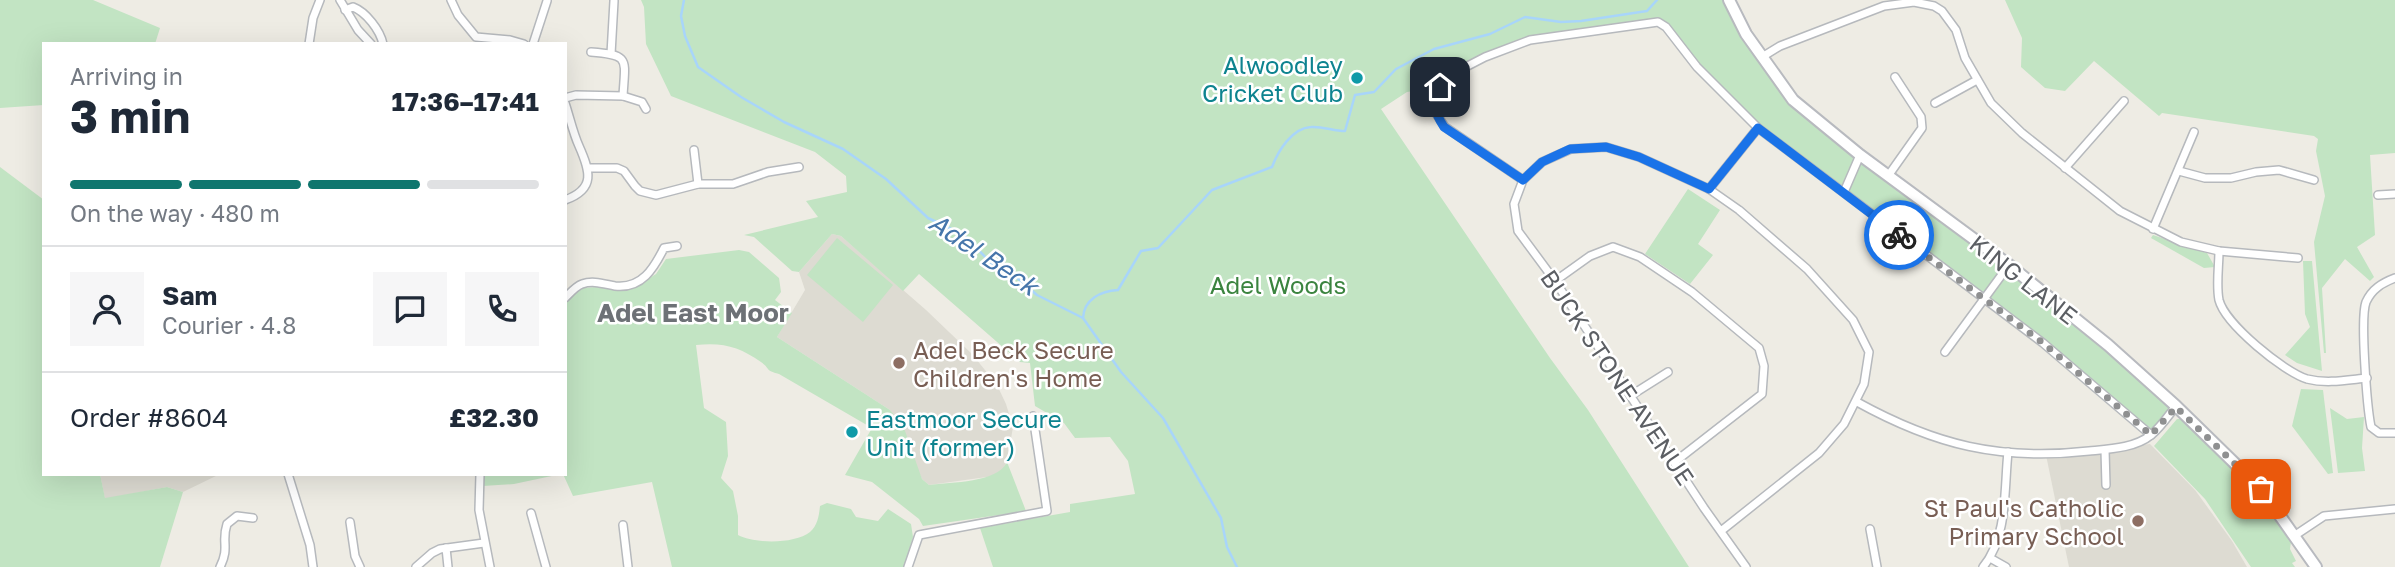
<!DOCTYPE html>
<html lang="en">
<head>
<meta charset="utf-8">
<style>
  :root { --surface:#fff; --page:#f6f6f7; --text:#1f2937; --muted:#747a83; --line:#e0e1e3; --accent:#0f766e }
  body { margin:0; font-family:"Golos Text",sans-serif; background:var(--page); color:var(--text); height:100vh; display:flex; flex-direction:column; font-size:26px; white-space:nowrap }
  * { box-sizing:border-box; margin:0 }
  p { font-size:23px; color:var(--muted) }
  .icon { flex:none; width:38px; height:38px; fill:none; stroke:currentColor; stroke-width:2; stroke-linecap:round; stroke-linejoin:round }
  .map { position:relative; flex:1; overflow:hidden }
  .panel { position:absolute; left:42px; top:42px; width:525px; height:434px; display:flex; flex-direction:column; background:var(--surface); border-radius:0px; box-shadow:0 7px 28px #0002 }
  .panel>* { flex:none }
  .pin { position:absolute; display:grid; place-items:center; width:60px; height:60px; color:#fff; margin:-30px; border-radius:14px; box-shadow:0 4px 10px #0006 }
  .courier { position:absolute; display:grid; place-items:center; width:70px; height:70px; margin:-35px; border:5px solid #1a73e8; border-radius:50%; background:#fff; color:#222; box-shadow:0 2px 9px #0007 }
  .head em { font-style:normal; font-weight:700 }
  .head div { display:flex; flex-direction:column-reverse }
  .head { display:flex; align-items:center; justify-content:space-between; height:119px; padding:0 28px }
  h1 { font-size:46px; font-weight:700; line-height:52px }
  .bar { display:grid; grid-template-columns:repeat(4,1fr); gap:10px 7px; align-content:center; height:84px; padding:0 28px }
  .bar i { height:9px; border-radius:5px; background:var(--line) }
  .bar .selected { background:var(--accent) }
  .bar p { grid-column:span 4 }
  .line { display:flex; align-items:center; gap:18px; padding:0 28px; border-top:2px solid var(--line) }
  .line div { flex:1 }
  .round { display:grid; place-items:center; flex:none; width:74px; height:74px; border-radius:0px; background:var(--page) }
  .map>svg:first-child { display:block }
  .education { fill:#dddbd2 }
  .green { fill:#c2e4c3 }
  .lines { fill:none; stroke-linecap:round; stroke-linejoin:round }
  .stream { stroke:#a8d5fa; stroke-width:2.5 }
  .street-casing { stroke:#b6b9bd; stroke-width:10 }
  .secondary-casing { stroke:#b8babf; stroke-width:14 }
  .street { stroke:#fff; stroke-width:7 }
  .secondary { stroke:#fff; stroke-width:10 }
  .done { stroke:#8f9091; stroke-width:7; stroke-dasharray:0 12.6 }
  .route { stroke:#1a73e8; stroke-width:9 }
  .culture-dot { fill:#0f9aa8; stroke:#fff; stroke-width:2.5 }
  .education-dot { fill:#8d6e63; stroke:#fff; stroke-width:2.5 }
  .labels { text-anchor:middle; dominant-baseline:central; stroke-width:5; stroke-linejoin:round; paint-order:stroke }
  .culture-label { font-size:24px; fill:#0d838f; stroke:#fff; text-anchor:end }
  .street-label { font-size:24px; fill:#5c5f64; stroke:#fff }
  .park-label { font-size:24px; fill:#3b843f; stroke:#fff }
  .education-label { font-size:24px; fill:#785e54; stroke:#fff; text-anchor:start }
  .water-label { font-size:26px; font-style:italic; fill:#4676ab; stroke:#fff }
  .neighbourhood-label { font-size:26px; font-weight:bold; fill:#6d7176; stroke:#fff }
</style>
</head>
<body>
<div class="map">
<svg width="2395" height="567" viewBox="0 0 2395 567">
  <rect width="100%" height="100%" fill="#eeece4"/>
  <g class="education">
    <polygon points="832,234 841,236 926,310 972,354 997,385 1006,404 1013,427 1007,462 1003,469 994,476 929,485 922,479 890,410 777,337 805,290 799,272"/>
    <polygon points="2150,444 2195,490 2232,541 2247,567 2069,567 2046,455"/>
    <polygon points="100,474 220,474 183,492 167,487 105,499"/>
  </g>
  <g class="green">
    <polygon points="0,0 93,0 160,28 155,44 44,44 44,105 0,108"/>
    <polygon points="641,0 1729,0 1793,100 2009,265 2176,406 2151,435 2043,343 1758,128 1658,22 1530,40 1485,57 1440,87 1407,92 1381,109 1550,358 1588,410 1689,567 993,567 980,528 1070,512 1070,504 1135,494 1128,461 1110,437 1075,438 1064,423 1035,406 1030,363 1020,362 919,274 903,291 841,236 832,234 799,272 792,271 754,237 744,235 818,217 806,201 847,192 846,176 815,152 671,96 646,44 644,7"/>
    <polygon points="2005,0 2395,0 2395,153 2370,155 2375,235 2357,247 2374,277 2370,281 2345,259 2322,288 2326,353 2324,353 2314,242 2325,196 2316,151 2318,139 2314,136 2162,113 2159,116 2094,61 2065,91 2045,88 2021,67 2022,38"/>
    <polygon points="0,167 44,200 44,474 100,474 105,498 167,487 183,492 160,567 0,567"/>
    <polygon points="1688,189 1720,210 1698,244 1713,255 1690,284 1645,254"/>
    <polygon points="2153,235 2207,253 2215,267 2204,268 2151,238"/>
    <polygon points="837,238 893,285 863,322 807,275"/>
    <path d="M739 250 749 252 779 278 781 292 775 300 792 313 777 337 890 410 904 428 922 479 929 485C952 482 997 483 1007 462L1026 511 923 526 919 519 872 482 845 475 872 428 779 374C764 370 771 369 761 362 740 347 723 342 696 345L704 408 726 422 728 456 721 478 733 491 738 516V535C755 544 795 544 810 532 818 525 819 515 820 506L827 503 851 509 856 517 878 521 888 509 911 524 913 537 904 567H672L652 482 573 496 563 474H565V303L582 288 640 284 656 274 666 259Z"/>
    <polygon points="2303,261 2312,261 2322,371 2297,363 2285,355 2310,327 2305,314"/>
    <polygon points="2301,389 2323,390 2333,473 2328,474 2292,426"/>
    <polygon points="2330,408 2347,419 2364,417 2362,448 2365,471 2338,473"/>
    <path d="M2177 419H2182C2224 459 2257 495 2291 542L2290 549 2296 561 2292 563 2295 567H2251L2205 499 2154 446Z"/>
    <polygon points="483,474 561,474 514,484 483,486"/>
  </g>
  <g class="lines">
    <g class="stream">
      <polyline points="684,0 681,16 685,36 698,67 741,97 784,122 843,149 886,179 928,218 964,235 992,264 1016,277 1037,295 1083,318 1121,372 1163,418 1221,518 1227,547 1237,567"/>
      <path d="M1083 318C1084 299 1101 291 1118 290L1141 251 1158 248 1212 190 1272 167C1278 151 1292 128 1311 127 1322 126 1334 131 1345 131L1355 95 1374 92 1396 69 1434 49 1490 34 1525 17 1561 22 1581 21 1647 11 1657 0"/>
    </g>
    <defs>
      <g id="street">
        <polyline points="340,0 358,30 371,44"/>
        <polyline points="451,0 458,15 476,37 510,40 524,44"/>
        <path d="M345 10 353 7C366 12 380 30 383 44"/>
        <polyline points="309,44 313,18 320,0"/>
        <polyline points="533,44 547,1"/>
        <polyline points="611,54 614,1"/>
        <polyline points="1762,57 1780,46 1884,6 1914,2 1934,6 1942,11 1956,30 1965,58 1991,103 2022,133 2120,211 2181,242 2219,251 2298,258"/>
        <polyline points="623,96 642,102 646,109"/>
        <path d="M565 98 576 95 623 96C625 59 631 55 591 52"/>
        <path d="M565 103C570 118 573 133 579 146 590 171 596 189 565 200"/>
        <polyline points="1935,103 1977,80"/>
        <polyline points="694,150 698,184"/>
        <polyline points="589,168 617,168 624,171 635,186 640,191 656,195 698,184 733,184 768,172 799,167"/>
        <polyline points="2065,168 2124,101"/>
        <polyline points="2179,171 2205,178 2231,178 2256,172 2279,170 2314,180"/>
        <polyline points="1888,176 1922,128 1921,117 1895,77"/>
        <polyline points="1523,180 1445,127 1437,115 1434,104 1440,87 1456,72 1485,57 1530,40 1658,22 1666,27 1697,67 1758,128 2043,343 2151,435"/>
        <polyline points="1709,189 1758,128"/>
        <polyline points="1844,192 1860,155"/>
        <polyline points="2378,195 2395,194"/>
        <polyline points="2153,229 2194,132"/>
        <path d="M2219 251C2219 266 2216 285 2219 300 2225 324 2284 372 2307 379 2327 384 2347 380 2367 378"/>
        <path d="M2395 278C2382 283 2372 289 2366 302 2360 318 2367 407 2371 427L2379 433H2395"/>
        <polyline points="1555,281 1590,256 1613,247 1640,257 1692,292 1759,348 1764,366 1762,394 1676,461"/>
        <path d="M565 298C570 293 576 286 582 284 593 280 604 284 615 286 642 289 654 268 664 248L677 246"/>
        <polyline points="1945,352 2009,265"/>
        <polyline points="1630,396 1668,372"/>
        <path d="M1857 402C1935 445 2000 461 2089 451 2110 449 2135 448 2151 435 2161 427 2168 416 2176 406"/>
        <polyline points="2105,450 2106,485"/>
        <polyline points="288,474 310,545 313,567"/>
        <polyline points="480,474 479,510 490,567"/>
        <polyline points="531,513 546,567"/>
        <polyline points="350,522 355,556 360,567"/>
        <polyline points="623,525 628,567"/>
        <polyline points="1870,529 1877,567"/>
        <polyline points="1721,531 1819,453 1844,424 1864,384 1869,352 1853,320 1807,269 1739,210 1709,189 1639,157 1606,147 1571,149 1542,162 1523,180 1514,204 1518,231 1555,281 1704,508 1746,567"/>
        <polyline points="2294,536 2324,516 2395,509"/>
        <polyline points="446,548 448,567"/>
        <polyline points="1990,558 2006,567"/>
        <path d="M220 567C230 547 221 542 227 524L237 516 253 518"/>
        <polyline points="416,567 432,553 440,549 484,543"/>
        <polyline points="908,567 919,535 1047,511 1033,416"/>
        <path d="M1983 567C2008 537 2004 489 2008 452"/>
      </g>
      <polyline id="secondary" points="1729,0 1746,34 1793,100 1860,155 2009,265 2108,345 2176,406 2261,489 2316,567"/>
    </defs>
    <use href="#street" class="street-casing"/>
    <use href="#secondary" class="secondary-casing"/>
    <use href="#street" class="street"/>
    <use href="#secondary" class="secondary"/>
  </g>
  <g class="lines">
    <polyline class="done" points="1899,235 2043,343 2151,435 2176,407 2261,489"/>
    <path class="route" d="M1440 87C1433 106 1433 110 1444 127L1523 180 1542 162 1570 149 1606 147 1639 157 1709 189 1758 128 1899 235"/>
  </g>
  <g class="culture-dot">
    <circle cx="1357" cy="78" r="7"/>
    <circle cx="852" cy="432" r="7"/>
  </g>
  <g class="education-dot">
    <circle cx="899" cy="363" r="7"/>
    <circle cx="2138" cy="521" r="7"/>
  </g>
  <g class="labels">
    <g class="culture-label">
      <text x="1343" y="64">Alwoodley<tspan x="1343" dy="28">Cricket Club</tspan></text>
      <text x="866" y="418" text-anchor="start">Eastmoor Secure<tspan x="866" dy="28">Unit (former)</tspan></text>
    </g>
    <g class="street-label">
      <text transform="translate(2024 279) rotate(38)">KING LANE</text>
      <text transform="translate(1618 377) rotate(56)">BUCK STONE AVENUE</text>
    </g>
    <g class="park-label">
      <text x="1278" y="284">Adel Woods</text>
    </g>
    <g class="education-label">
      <text x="913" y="349">Adel Beck Secure<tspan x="913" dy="28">Children's Home</tspan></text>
      <text x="2124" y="507" text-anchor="end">St Paul's Catholic<tspan x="2124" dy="28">Primary School</tspan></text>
    </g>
    <g class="water-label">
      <text transform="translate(984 254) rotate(34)">Adel Beck</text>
    </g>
    <g class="neighbourhood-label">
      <text x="693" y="312">Adel East Moor</text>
    </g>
  </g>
</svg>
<div class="pin" style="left:2261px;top:489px;background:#ea580c"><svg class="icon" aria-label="bag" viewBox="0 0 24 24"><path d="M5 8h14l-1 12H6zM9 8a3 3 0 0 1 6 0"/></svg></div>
<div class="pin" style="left:1440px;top:87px;background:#1f2937"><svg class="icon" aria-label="home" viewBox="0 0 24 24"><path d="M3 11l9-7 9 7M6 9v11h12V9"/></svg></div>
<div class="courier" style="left:1899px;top:235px"><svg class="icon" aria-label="bike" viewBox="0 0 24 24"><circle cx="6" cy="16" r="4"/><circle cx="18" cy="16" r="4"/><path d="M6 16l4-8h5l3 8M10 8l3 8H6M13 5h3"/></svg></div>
<section class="panel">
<div class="head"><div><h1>3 min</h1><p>Arriving in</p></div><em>17:36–17:41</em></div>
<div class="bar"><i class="selected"></i><i class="selected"></i><i class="selected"></i><i></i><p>On the way · 480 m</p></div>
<div class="line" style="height:126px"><a class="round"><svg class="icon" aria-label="person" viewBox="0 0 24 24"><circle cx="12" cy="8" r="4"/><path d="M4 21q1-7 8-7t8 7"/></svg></a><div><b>Sam</b><p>Courier · 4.8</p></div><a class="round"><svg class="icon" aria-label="chat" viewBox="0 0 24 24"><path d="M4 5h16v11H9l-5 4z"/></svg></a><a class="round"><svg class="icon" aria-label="phone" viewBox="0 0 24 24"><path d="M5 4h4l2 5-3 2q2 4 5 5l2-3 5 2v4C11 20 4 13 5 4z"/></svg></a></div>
<div class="line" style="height:91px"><div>Order #8604</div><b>£32.30</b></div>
</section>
</div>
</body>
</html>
